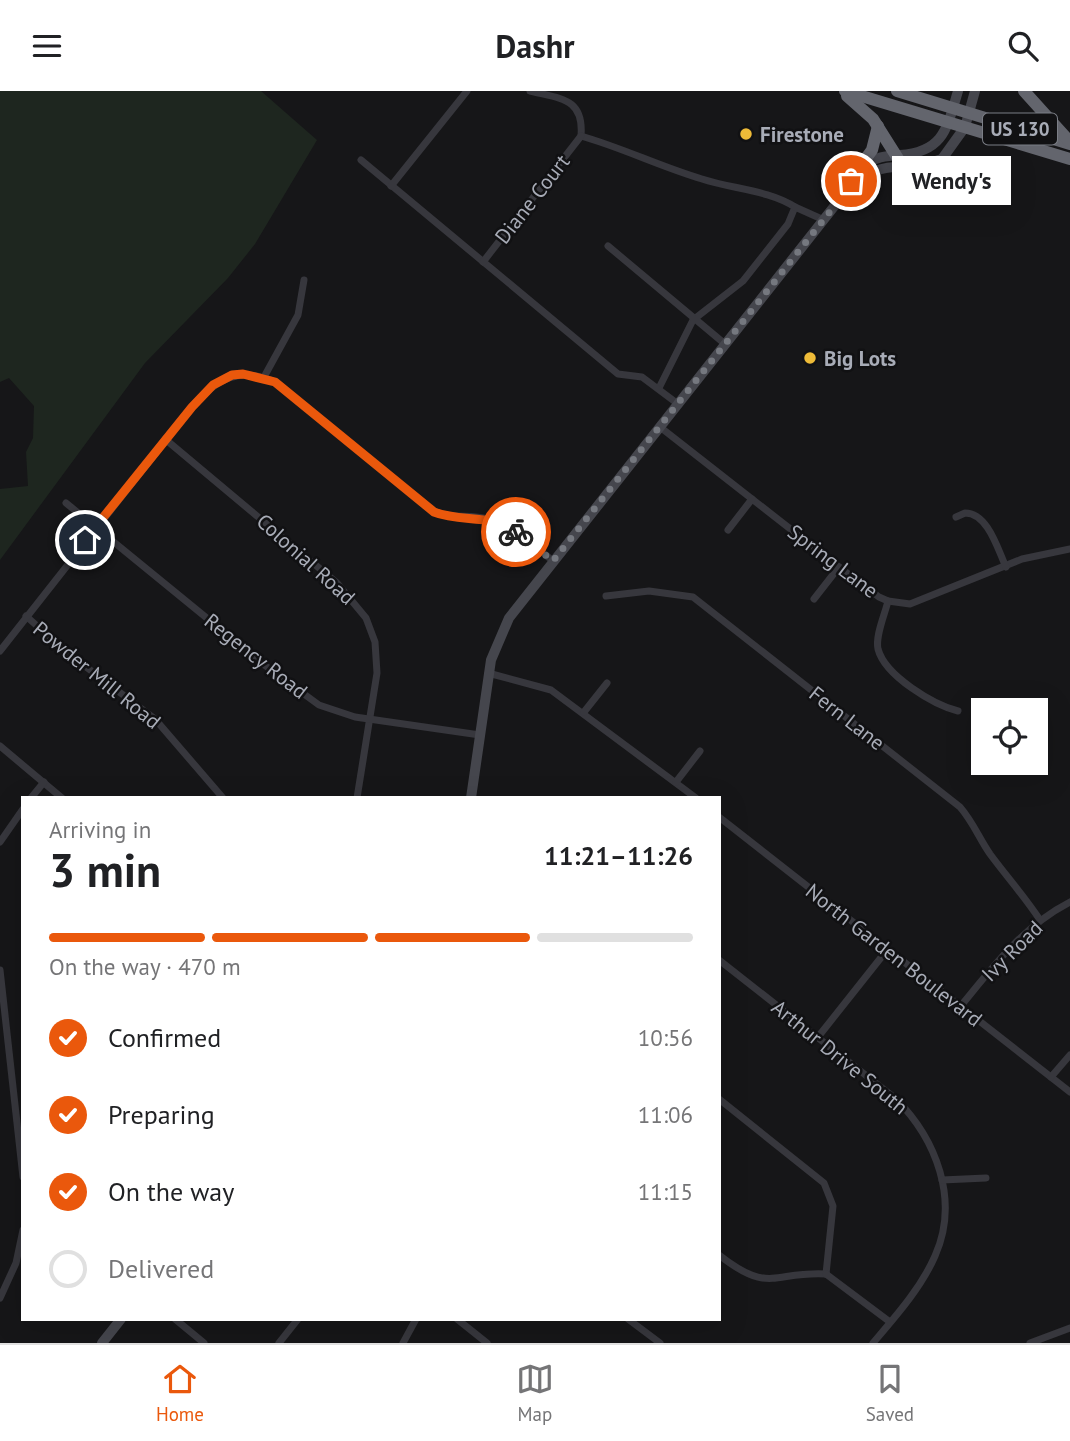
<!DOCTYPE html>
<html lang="en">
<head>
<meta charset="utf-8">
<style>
  :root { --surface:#fff; --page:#f2f2f2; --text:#202124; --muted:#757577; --line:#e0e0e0; --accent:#ea580c }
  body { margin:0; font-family:"PT Sans",sans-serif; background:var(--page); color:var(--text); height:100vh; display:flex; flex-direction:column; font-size:26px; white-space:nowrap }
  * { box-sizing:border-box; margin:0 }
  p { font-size:23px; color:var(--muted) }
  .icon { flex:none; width:38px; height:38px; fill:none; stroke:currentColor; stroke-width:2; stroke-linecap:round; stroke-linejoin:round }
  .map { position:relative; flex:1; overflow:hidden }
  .panel { position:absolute; left:21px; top:705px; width:700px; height:525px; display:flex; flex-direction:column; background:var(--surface); border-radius:0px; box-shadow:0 7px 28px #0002 }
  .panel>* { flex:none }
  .buttons { position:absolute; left:971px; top:607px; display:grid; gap:14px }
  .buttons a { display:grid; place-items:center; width:77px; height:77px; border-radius:0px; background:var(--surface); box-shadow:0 7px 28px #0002; font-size:35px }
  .pin { position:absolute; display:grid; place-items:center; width:60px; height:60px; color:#fff; margin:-30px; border:4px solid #fff; border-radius:50%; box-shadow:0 2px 7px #0007 }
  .courier { position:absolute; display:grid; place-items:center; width:70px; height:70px; margin:-35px; border:5px solid #ea580c; border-radius:50%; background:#fff; color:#222; box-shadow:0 2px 9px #0007 }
  .bubble { position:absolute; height:49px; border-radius:0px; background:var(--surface); box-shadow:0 7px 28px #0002; font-size:23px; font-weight:600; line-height:49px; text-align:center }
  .headline em { font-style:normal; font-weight:600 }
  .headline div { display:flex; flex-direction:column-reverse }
  .headline { display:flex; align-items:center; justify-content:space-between; height:119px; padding:0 28px }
  h1 { font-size:46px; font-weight:600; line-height:52px }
  .bar { display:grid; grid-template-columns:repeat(4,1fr); gap:10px 7px; align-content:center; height:84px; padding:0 28px }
  .bar i { height:9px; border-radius:5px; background:var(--line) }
  .bar .current { background:var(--accent) }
  .bar p { grid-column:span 4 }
  ol { padding:0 28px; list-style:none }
  li { display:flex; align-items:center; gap:21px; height:77px }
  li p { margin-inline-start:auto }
  li .icon { padding:7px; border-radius:50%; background:var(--accent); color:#fff; stroke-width:4 }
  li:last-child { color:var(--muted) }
  li i { width:38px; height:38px; border:4px solid var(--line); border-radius:50% }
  header { display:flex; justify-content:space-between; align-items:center; height:91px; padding:0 28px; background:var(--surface); font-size:32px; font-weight:600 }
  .menu { display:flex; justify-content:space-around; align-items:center; height:98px; border-top:2px solid var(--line); background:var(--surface); font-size:19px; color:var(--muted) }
  .menu a { display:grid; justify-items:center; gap:4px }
  .menu .current { color:var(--accent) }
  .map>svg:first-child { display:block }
  .green { fill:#1e261f }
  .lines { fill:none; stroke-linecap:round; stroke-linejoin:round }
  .street { stroke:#37373d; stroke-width:7 }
  .secondary { stroke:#45464d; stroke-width:10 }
  .highway { stroke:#63656d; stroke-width:12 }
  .done { stroke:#75787f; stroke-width:7; stroke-dasharray:0 12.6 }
  .route { stroke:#ea580c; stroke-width:9 }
  .poi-dot { fill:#eebb38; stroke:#111113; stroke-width:2.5 }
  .labels { text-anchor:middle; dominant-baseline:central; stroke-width:5; stroke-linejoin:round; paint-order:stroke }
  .shield { fill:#111113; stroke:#7b7e86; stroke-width:2 }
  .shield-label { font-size:19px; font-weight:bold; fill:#a8acb7 }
  .poi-label { font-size:21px; font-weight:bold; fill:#a8acb7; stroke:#111113; text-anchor:start }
  .street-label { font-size:21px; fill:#a8acb7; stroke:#111113 }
</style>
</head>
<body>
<header><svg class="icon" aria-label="menu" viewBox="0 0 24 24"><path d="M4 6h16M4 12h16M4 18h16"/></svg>Dashr<svg class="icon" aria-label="search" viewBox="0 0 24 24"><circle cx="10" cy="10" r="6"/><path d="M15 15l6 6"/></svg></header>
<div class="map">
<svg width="1070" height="1252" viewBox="0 0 1070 1252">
  <rect width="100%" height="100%" fill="#161618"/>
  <polygon class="green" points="0,0 261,0 317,49 255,153 228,187 145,272 0,469 0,398 28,395 26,361 33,347 34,315 9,287 0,291"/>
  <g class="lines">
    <g class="street">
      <path d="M530 0C561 8 584 7 581 45"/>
      <path d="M581 45C623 57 661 76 702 88 732 98 769 99 795 116L788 133 743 190 693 229 659 297"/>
      <polyline points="361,69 618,283 642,286 678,313"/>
      <polyline points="391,95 467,0"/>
      <polyline points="795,116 824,129"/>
      <polyline points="608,155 725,253"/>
      <polyline points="483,171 581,45"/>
      <polyline points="264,286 298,224 304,189"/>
      <polyline points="660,336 839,476 879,506 888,510 910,513 1022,468 1070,458"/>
      <polyline points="165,348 337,492 366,527 375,551 377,582 357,707"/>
      <polyline points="66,412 263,573 319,614 355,626 480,644"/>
      <path d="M956 426 965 422C988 422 998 459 1006 476"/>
      <polyline points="728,439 752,408"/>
      <path d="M606 505 649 500 693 506 960 716C973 731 979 747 990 763 1007 786 1025 806 1040 829"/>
      <polyline points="814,508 839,476"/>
      <path d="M888 510C885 523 875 545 878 558 885 585 934 614 958 620"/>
      <polyline points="26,525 65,560 155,628 223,707"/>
      <path d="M0 560 192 316C216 288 240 275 275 291L434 421C452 428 470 423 488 428 513 433 534 455 553 470"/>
      <polyline points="488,582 551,599 696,707"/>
      <polyline points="584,621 607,592"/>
      <polyline points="0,655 62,707"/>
      <polyline points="676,691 700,660"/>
      <polyline points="31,707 44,691"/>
      <polyline points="719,726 1070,1001"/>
      <polyline points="0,751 23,718"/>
      <path d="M719 869 896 1008C936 1048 960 1109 935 1165 921 1197 896 1225 873 1252"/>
      <polyline points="0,879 23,1086"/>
      <path d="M960 916C993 876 1023 835 1070 811"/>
      <polyline points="818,946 887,859"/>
      <polyline points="1051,986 1070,964"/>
      <polyline points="719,1008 824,1092 833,1115 826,1183"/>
      <polyline points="942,1089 986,1087"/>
      <path d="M719 1164C770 1204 773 1180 826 1183"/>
      <polyline points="826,1183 890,1231"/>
      <polyline points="0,1207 16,1172 23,1139"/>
      <polyline points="175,1228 204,1252"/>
      <polyline points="457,1228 487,1252"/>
      <polyline points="628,1228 660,1252"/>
      <polyline points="279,1252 298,1228"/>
      <polyline points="403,1252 416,1228"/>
      <polyline points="1030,1252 1070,1237"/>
    </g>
    <g class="secondary">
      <path d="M863 74C876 66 885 65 900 64 944 61 947 37 958 0"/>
      <path d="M471 707 491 569 509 527 840 108C884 59 895 86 942 68L965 36 975 0"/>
      <polyline points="102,1252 121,1228"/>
    </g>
    <g class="highway">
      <polyline points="845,0 1070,68"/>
      <polyline points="897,0 1070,53"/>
      <polyline points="1024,0 1070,51"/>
      <polyline points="847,5 873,28 902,74"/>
      <polyline points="859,77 872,59 878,35"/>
    </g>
  </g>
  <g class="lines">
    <polyline class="done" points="516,441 553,470 840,108 851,90"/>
    <path class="route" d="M85 449 192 316 213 294 232 284 243 283 275 291 434 421C462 432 490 422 516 441"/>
  </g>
  <g class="poi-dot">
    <circle cx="746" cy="43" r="7"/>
    <circle cx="810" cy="267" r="7"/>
  </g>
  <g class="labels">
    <rect class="shield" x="983" y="22.5" width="74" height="31" rx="5"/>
    <g class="shield-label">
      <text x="1020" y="38">US 130</text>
    </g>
    <g class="poi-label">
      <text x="760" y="43">Firestone</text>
      <text x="824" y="267">Big Lots</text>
    </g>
    <g class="street-label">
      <text transform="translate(532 108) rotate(-52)">Diane Court</text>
      <text transform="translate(306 468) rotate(42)">Colonial Road</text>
      <text transform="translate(833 470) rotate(37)">Spring Lane</text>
      <text transform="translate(256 565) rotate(38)">Regency Road</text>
      <text transform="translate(97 584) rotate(39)">Powder Mill Road</text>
      <text transform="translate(847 627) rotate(38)">Fern Lane</text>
      <text transform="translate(1012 860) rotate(-45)">Ivy Road</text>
      <text transform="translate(894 864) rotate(38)">North Garden Boulevard</text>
      <text transform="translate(840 966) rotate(39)">Arthur Drive South</text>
    </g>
  </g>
</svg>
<div class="buttons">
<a><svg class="icon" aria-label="locate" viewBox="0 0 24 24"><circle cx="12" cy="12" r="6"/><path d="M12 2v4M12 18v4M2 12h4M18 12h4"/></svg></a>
</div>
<div class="pin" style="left:851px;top:90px;background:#ea580c"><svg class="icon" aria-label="bag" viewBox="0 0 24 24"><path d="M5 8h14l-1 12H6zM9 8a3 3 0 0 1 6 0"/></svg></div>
<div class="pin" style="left:85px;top:449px;background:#1f2937"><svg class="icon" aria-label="home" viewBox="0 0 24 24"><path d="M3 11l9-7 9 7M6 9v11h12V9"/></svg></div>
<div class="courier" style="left:516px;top:441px"><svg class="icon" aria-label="bike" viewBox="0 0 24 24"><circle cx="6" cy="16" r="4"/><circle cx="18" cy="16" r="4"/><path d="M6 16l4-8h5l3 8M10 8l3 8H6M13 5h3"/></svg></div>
<div class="bubble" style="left:892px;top:65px;width:119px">Wendy's</div>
<section class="panel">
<div class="headline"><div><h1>3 min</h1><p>Arriving in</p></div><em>11:21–11:26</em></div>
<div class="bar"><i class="current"></i><i class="current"></i><i class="current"></i><i></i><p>On the way · 470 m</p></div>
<ol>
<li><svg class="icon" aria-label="check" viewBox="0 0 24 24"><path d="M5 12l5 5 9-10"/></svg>Confirmed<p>10:56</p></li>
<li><svg class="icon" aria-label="check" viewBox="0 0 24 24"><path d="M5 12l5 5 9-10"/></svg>Preparing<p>11:06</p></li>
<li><svg class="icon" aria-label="check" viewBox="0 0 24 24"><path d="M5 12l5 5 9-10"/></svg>On the way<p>11:15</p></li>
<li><i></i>Delivered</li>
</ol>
</section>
</div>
<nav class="menu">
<a class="current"><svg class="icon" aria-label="home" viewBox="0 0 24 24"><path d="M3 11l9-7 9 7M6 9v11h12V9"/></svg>Home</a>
<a><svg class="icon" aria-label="map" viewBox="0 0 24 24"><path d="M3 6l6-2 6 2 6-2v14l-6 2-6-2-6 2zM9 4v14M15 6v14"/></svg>Map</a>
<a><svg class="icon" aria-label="saved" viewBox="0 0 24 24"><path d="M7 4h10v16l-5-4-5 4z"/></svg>Saved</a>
</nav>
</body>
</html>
